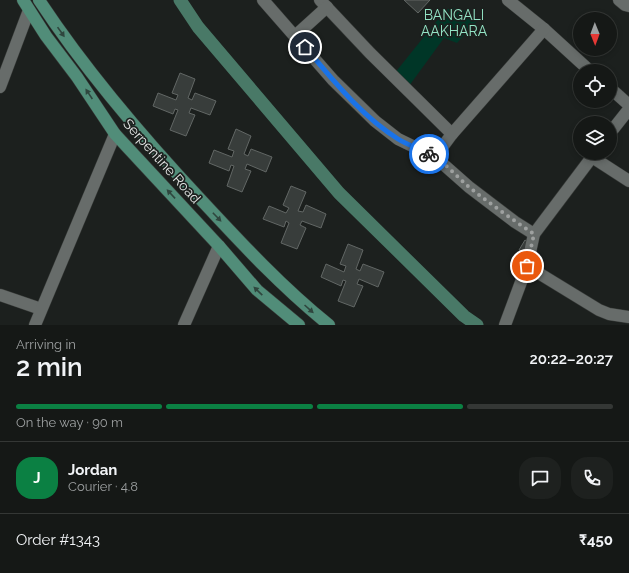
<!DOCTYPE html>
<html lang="en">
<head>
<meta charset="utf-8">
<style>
  :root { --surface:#151816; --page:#1e211f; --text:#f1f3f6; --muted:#9da0a1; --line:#343735; --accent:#0b8043 }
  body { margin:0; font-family:Raleway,sans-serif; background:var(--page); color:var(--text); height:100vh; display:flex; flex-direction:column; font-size:15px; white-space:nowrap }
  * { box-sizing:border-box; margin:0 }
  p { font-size:13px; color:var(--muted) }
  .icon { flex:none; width:22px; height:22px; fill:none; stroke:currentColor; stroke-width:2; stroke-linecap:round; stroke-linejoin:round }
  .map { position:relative; height:325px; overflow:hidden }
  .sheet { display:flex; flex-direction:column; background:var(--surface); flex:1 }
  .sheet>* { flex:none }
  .needle { width:26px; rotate:179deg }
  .fabs { position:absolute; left:573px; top:12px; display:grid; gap:8px }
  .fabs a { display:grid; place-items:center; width:44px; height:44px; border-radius:50%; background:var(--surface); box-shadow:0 2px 6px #0003,0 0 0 1px var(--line); font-size:20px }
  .pin { position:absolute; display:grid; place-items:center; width:34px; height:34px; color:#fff; margin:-17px; border:2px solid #fff; border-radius:50%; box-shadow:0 1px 4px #0007 }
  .courier { position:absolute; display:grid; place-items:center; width:40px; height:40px; margin:-20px; border:3px solid #1a73e8; border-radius:50%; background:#fff; color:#222; box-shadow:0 1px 5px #0007 }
  .overview em { font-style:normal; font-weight:600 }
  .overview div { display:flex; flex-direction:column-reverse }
  .overview { display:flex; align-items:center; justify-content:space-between; height:68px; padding:0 16px }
  h1 { font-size:26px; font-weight:600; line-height:30px }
  .bar { display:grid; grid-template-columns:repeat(4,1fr); gap:6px 4px; align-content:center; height:48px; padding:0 16px }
  .bar i { height:5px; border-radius:3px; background:var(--line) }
  .bar .active { background:var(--accent) }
  .bar p { grid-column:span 4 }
  .line { display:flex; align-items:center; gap:10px; padding:0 16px; border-top:1px solid var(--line) }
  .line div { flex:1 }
  .round { display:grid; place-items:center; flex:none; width:42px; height:42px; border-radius:16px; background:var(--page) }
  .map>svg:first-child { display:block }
  .green { fill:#003627 }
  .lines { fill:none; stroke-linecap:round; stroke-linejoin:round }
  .canal { stroke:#497967; stroke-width:13 }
  .building { fill:#383d3b; stroke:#626765 }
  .minor-casing { stroke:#383b39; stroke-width:13 }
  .major-casing { stroke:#383b39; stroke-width:13 }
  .minor { stroke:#676c6a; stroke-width:12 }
  .major { stroke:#518d79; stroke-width:12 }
  .oneway { fill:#2f463e }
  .done { stroke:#9ea1a0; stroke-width:4; stroke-dasharray:0 7.2 }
  .route { stroke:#1a73e8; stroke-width:5 }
  .labels { text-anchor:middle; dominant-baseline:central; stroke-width:3.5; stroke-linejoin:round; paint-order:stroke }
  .park-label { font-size:14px; fill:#93e4c5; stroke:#1c201e }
  .street-label { font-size:14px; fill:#e4e7e6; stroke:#1c201e }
</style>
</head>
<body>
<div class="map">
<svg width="629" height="325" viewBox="0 0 629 325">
  <rect width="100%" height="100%" fill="#1c201e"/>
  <polygon class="green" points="456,8 467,11 478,20 457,43 444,38 409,86 394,74 435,23 448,9"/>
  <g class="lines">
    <polyline class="canal" points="180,0 198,27 339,193 464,316 477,325"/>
  </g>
  <g class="building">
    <polygon points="404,0 430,0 418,13"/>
    <polygon points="180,73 195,79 188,98 192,100 195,93 216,101 210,115 191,108 189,113 195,115 186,136 170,130 178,110 175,109 173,114 153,106 158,93 176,100 178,95 172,93"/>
    <polygon points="236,129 251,136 244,154 248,156 251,149 272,157 266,172 247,164 245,169 251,171 242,192 227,186 234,166 231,165 229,171 209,163 214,150 232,157 234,151 228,149"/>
    <polygon points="291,186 306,192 298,211 303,212 306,205 326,214 321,228 302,221 300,225 306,228 297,249 281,243 289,223 286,221 284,227 263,219 269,206 286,213 289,208 283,205"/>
    <polygon points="525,240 531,244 526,253 519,250"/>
    <polygon points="348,244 363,250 356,269 360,271 363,264 384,272 378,287 359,279 357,284 363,286 354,307 338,301 346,281 343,280 341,286 321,277 326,264 344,272 346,266 340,264"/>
  </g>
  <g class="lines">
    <defs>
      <g id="minor">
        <polyline points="263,0 333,80 375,121 398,139 435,157 469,187 515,222 534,234"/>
        <polyline points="320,0 370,53 452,134"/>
        <polyline points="508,0 544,29 590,71"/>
        <polyline points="619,0 625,5 629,6"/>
        <polyline points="295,36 327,7"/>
        <polyline points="0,87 29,10"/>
        <polyline points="610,88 629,105"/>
        <polyline points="610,133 629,109"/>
        <polyline points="435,157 452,134 544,29"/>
        <polyline points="592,157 629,181"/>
        <polyline points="527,266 599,310 609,314 629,317"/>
        <polyline points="0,295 41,309"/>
        <polyline points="35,325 115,134"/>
        <polyline points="184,325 219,246"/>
        <polyline points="505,325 527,266 534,234 595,153"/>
      </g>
      <g id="major">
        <polyline points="23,0 46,36 77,77 115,134 219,246 257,290 299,325"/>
        <path d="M39 0C87 73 144 139 203 202 243 245 283 288 329 325"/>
      </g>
    </defs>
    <use href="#minor" class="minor-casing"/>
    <use href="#major" class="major-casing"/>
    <use href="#minor" class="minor"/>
    <use href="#major" class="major"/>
  </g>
  <defs><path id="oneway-solid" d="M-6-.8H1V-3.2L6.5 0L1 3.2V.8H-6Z"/></defs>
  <g class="oneway">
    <use href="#oneway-solid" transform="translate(61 32) rotate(55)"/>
    <use href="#oneway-solid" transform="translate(89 94) rotate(-124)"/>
    <use href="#oneway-solid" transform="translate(171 194) rotate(-133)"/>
    <use href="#oneway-solid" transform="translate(217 217) rotate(46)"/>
    <use href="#oneway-solid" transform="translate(258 291) rotate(-136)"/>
    <use href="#oneway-solid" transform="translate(309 309) rotate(42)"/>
  </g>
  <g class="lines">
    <path class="done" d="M429 154C444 161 456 176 469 187 490 204 512 219 534 234L527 266"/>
    <path class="route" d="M305 47C333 80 361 116 398 139 408 145 419 149 429 154"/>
  </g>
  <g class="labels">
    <g class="park-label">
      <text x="454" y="15">BANGALI<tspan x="454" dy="16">AAKHARA</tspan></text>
    </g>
    <g class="street-label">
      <text transform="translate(162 161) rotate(48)">Serpentine Road</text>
    </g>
  </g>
</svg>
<div class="fabs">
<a><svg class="needle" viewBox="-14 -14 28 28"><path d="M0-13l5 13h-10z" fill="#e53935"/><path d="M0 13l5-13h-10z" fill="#9da0a1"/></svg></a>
<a><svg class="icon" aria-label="locate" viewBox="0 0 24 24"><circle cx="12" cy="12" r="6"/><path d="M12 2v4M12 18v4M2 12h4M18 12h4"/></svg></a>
<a><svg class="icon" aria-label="layers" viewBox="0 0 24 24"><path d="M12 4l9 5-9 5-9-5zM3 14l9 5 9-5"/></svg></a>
</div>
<div class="pin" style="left:527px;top:266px;background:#ea580c"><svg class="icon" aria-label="bag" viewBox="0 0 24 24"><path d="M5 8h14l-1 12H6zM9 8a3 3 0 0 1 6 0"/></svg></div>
<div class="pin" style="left:305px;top:47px;background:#1f2937"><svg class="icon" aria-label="home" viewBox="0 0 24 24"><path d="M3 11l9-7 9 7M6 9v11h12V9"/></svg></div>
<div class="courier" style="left:429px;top:154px"><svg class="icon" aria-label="bike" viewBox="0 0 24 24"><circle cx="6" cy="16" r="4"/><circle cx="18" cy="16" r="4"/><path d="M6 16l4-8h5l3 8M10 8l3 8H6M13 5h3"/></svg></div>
</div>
<section class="sheet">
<div class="overview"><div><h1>2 min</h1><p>Arriving in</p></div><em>20:22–20:27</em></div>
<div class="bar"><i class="active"></i><i class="active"></i><i class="active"></i><i></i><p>On the way · 90 m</p></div>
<div class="line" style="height:72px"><b class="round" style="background:var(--accent);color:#fff">J</b><div><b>Jordan</b><p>Courier · 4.8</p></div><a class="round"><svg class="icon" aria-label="chat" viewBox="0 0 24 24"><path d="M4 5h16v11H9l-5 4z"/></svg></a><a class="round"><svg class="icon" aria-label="phone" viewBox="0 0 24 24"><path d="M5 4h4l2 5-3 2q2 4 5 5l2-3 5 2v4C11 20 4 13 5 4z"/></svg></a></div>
<div class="line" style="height:52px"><div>Order #1343</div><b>₹450</b></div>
</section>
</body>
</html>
